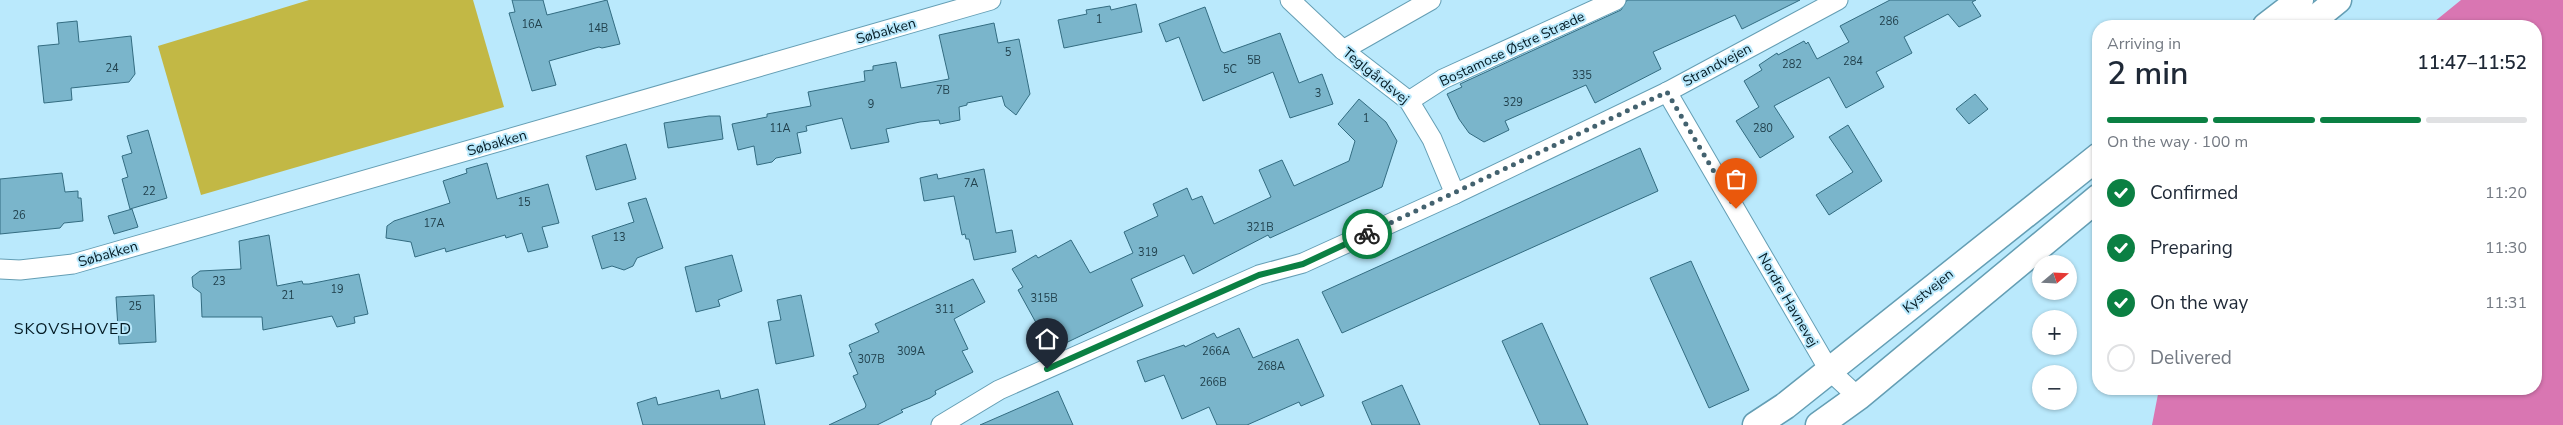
<!DOCTYPE html>
<html lang="en">
<head>
<meta charset="utf-8">
<style>
  :root { --surface:#fff; --page:#f2f2f3; --text:#1f2937; --muted:#747a83; --line:#e0e1e3; --accent:#0b8043 }
  body { margin:0; font-family:"Nunito Sans",sans-serif; background:var(--page); color:var(--text); height:100vh; display:flex; flex-direction:column; font-size:19px; white-space:nowrap }
  * { box-sizing:border-box; margin:0 }
  p { font-size:16px; color:var(--muted) }
  .icon { flex:none; width:28px; height:28px; fill:none; stroke:currentColor; stroke-width:2; stroke-linecap:round; stroke-linejoin:round }
  .map { position:relative; flex:1; overflow:hidden }
  .panel { position:absolute; left:2092px; top:20px; width:450px; height:375px; display:flex; flex-direction:column; background:var(--surface); border-radius:20px; box-shadow:0 1px 4px #0004 }
  .panel>* { flex:none }
  .needle { width:32px; rotate:71deg }
  .controls { position:absolute; left:2032px; top:255px; display:grid; gap:10px }
  .controls a { display:grid; place-items:center; width:45px; height:45px; border-radius:50%; background:var(--surface); box-shadow:0 1px 4px #0004; font-size:25px }
  .pin { position:absolute; display:grid; place-items:center; width:42px; height:42px; color:#fff; margin:-51px -21px; border-radius:50% 50% 50% 0; rotate:-45deg; box-shadow:0 0 5px #0007 }
  .pin .icon { rotate:45deg }
  .courier { position:absolute; display:grid; place-items:center; width:50px; height:50px; margin:-25px; border:4px solid #0b8043; border-radius:50%; background:#fff; color:#222; box-shadow:0 1px 6px #0007 }
  .head em { font-style:normal; font-weight:600 }
  .head div { display:flex; flex-direction:column-reverse }
  .head { display:flex; align-items:center; justify-content:space-between; height:85px; padding:0 15px }
  h1 { font-size:32px; font-weight:600; line-height:38px }
  .bar { display:grid; grid-template-columns:repeat(4,1fr); gap:8px 5px; align-content:center; height:60px; padding:0 15px }
  .bar i { height:6px; border-radius:4px; background:var(--line) }
  .bar .on { background:var(--accent) }
  .bar p { grid-column:span 4 }
  ol { padding:0 15px; list-style:none }
  li { display:flex; align-items:center; gap:15px; height:55px }
  li p { margin-inline-start:auto }
  li .icon { padding:5px; border-radius:50%; background:var(--accent); color:#fff; stroke-width:4 }
  li:last-child { color:var(--muted) }
  li i { width:28px; height:28px; border:2px solid var(--line); border-radius:50% }
  .map>svg:first-child { display:block }
  .green { fill:#c2b845 }
  .water { fill:#d976b2 }
  .building { fill:#7ab5cb; stroke:#336c81 }
  .lines { fill:none; stroke-linecap:round; stroke-linejoin:round }
  .minor-casing { stroke:#649eb4; stroke-width:21 }
  .secondary-casing { stroke:#649eb4; stroke-width:29 }
  .minor { stroke:#fff; stroke-width:19 }
  .secondary { stroke:#fff; stroke-width:26 }
  .done { stroke:#43626f; stroke-width:5; stroke-dasharray:0 9 }
  .route { stroke:#0b8043; stroke-width:6 }
  .labels { text-anchor:middle; dominant-baseline:central; stroke-width:4; stroke-linejoin:round; paint-order:stroke }
  .number-label { font-size:11px; fill:#21414d }
  .street-label { font-size:14px; fill:#031a23; stroke:#bae9fc }
  .quarter-label { font-size:16px; letter-spacing:1px; fill:#031a23; stroke:#bae9fc }
</style>
</head>
<body>
<div class="map">
<svg width="2563" height="425" viewBox="0 0 2563 425">
  <rect width="100%" height="100%" fill="#bae9fc"/>
  <polygon class="green" points="309,0 473,0 504,107 201,195 158,46"/>
  <polygon class="water" points="2461,0 2563,0 2563,425 2152,425 2159,389 2536,389 2536,26 2429,26"/>
  <g class="building">
    <polygon points="512,0 543,0 547,15 607,0 620,44 602,48 599,47 549,61 556,85 532,91 509,13 515,12"/>
    <polygon points="1627,0 1800,0 1742,29 1735,15 1653,52 1661,69 1595,103 1586,85 1505,121 1509,130 1484,142 1469,133 1459,119 1447,94 1462,87 1460,84 1621,10"/>
    <polygon points="1890,0 1976,0 1972,2 1981,16 1959,27 1948,14 1904,37 1912,53 1876,72 1884,87 1846,108 1829,77 1774,106 1794,137 1760,158 1736,121 1759,107 1744,81 1762,70 1759,65 1777,53 1778,55 1804,41 1806,44 1808,42 1817,59 1849,42 1840,26"/>
    <polygon points="1136,4 1142,32 1064,48 1058,20 1087,14 1086,10 1110,6 1111,10"/>
    <polygon points="1205,7 1221,51 1224,53 1280,33 1299,83 1322,74 1333,104 1290,118 1273,72 1203,101 1179,37 1166,42 1159,24"/>
    <polygon points="77,21 79,42 131,36 135,74 129,82 71,88 72,100 44,103 38,46 59,44 57,23"/>
    <polygon points="994,23 998,43 1019,39 1030,94 1016,115 1005,106 1002,96 967,103 967,105 959,107 960,120 940,124 939,120 920,122 886,129 889,142 851,149 842,118 806,126 807,131 797,133 801,153 776,158 772,162 757,165 754,146 738,150 732,124 767,117 767,114 811,106 808,92 865,81 864,71 873,70 873,66 896,62 901,88 949,79 939,35"/>
    <polygon points="1975,94 1988,109 1969,124 1956,109"/>
    <polygon points="1359,99 1386,122 1397,141 1382,187 1270,238 1268,235 1193,274 1184,255 1131,279 1143,306 1051,350 1018,290 1023,287 1012,269 1036,255 1038,258 1071,240 1090,273 1133,253 1124,232 1158,216 1153,204 1187,188 1192,200 1202,196 1214,224 1271,197 1259,170 1282,160 1294,186 1349,161 1355,141 1338,124"/>
    <polygon points="709,116 720,116 723,139 668,148 664,123"/>
    <polygon points="1848,125 1882,181 1829,215 1816,195 1853,172 1829,137"/>
    <polygon points="148,130 167,198 130,209 122,179 128,177 122,156 132,153 127,136"/>
    <polygon points="626,144 636,179 596,190 586,156"/>
    <polygon points="1640,148 1658,191 1342,333 1322,292"/>
    <polygon points="487,163 497,199 548,184 559,223 542,227 548,247 528,252 522,233 506,238 505,235 446,252 445,248 415,257 411,242 386,238 387,226 394,221 450,203 443,181 467,173 466,169"/>
    <polygon points="984,169 996,233 1012,230 1016,252 974,260 969,239 966,239 965,234 962,235 954,196 924,201 920,178 937,174 938,179"/>
    <polygon points="62,173 65,192 78,191 78,198 81,198 83,221 64,223 60,228 0,234 0,179"/>
    <polygon points="646,198 663,248 637,258 633,266 624,270 612,266 602,269 592,236 634,222 628,203"/>
    <polygon points="132,209 138,227 114,234 108,216"/>
    <polygon points="269,235 277,286 302,281 303,284 309,284 359,274 368,314 354,317 355,323 337,327 332,316 263,330 262,317 202,317 201,293 193,287 192,277 200,271 241,269 239,241"/>
    <polygon points="732,255 742,291 718,300 720,306 696,312 685,267"/>
    <polygon points="1691,261 1749,390 1709,408 1650,278"/>
    <polygon points="973,279 985,302 954,319 968,349 962,351 973,372 935,391 936,394 930,398 901,410 903,412 877,425 829,425 865,408 866,405 853,376 858,374 849,353 852,352 849,345 879,332 875,324"/>
    <polygon points="154,295 156,342 119,344 116,297"/>
    <polygon points="801,295 814,356 776,364 768,322 781,320 777,300"/>
    <polygon points="1542,323 1588,425 1540,425 1502,341"/>
    <polygon points="1239,328 1253,358 1298,339 1324,396 1301,406 1299,402 1247,425 1217,425 1209,407 1182,419 1164,375 1145,382 1137,361 1184,345 1185,347 1214,333 1217,338"/>
    <polygon points="1402,385 1420,425 1372,425 1362,402"/>
    <polygon points="758,389 765,425 643,425 637,403 656,397 658,405 719,390 721,399"/>
    <polygon points="1058,391 1073,425 980,425"/>
  </g>
  <g class="lines">
    <defs>
      <g id="minor">
        <polyline points="1290,0 1343,50 1409,101 1432,139 1455,194"/>
        <polyline points="1343,50 1431,0"/>
        <polyline points="1667,92 1829,370 1858,397"/>
        <polyline points="1409,101 1443,79 1616,0"/>
        <polyline points="0,269 20,270 73,264 991,0"/>
        <polyline points="941,425 999,390 1259,275 1303,263 1455,194 1667,92 1838,0"/>
      </g>
      <g id="secondary">
        <polyline points="2266,26 2300,0"/>
        <polyline points="2306,26 2338,0"/>
        <polyline points="1756,425 1785,406 2099,156"/>
        <polyline points="1819,425 1858,397 2099,197"/>
      </g>
    </defs>
    <use href="#minor" class="minor-casing"/>
    <use href="#secondary" class="secondary-casing"/>
    <use href="#minor" class="minor"/>
    <use href="#secondary" class="secondary"/>
  </g>
  <g class="lines">
    <polyline class="done" points="1367,234 1667,92 1736,209"/>
    <polyline class="route" points="1047,369 1259,275 1303,264 1367,234"/>
  </g>
  <g class="labels">
    <g class="number-label">
      <text x="1099" y="19">1</text>
      <text x="1889" y="21">286</text>
      <text x="532" y="24">16A</text>
      <text x="598" y="28">14B</text>
      <text x="1008" y="52">5</text>
      <text x="1254" y="60">5B</text>
      <text x="1853" y="61">284</text>
      <text x="1792" y="64">282</text>
      <text x="112" y="68">24</text>
      <text x="1230" y="69">5C</text>
      <text x="1582" y="75">335</text>
      <text x="943" y="90">7B</text>
      <text x="1318" y="93">3</text>
      <text x="1513" y="102">329</text>
      <text x="871" y="104">9</text>
      <text x="1366" y="118">1</text>
      <text x="780" y="128">11A</text>
      <text x="1763" y="128">280</text>
      <text x="971" y="183">7A</text>
      <text x="149" y="191">22</text>
      <text x="524" y="202">15</text>
      <text x="19" y="215">26</text>
      <text x="434" y="223">17A</text>
      <text x="1260" y="227">321B</text>
      <text x="619" y="237">13</text>
      <text x="1148" y="252">319</text>
      <text x="219" y="281">23</text>
      <text x="337" y="289">19</text>
      <text x="288" y="295">21</text>
      <text x="1044" y="298">315B</text>
      <text x="135" y="306">25</text>
      <text x="945" y="309">311</text>
      <text x="911" y="351">309A</text>
      <text x="1216" y="351">266A</text>
      <text x="871" y="359">307B</text>
      <text x="1271" y="366">268A</text>
      <text x="1213" y="382">266B</text>
    </g>
    <g class="street-label">
      <text transform="translate(886 31) rotate(-16)">Søbakken</text>
      <text transform="translate(1512 49) rotate(-25)">Bostamose Østre Stræde</text>
      <text transform="translate(1717 65) rotate(-28)">Strandvejen</text>
      <text transform="translate(1376 76) rotate(39)">Teglgårdsvej</text>
      <text transform="translate(497 143) rotate(-16)">Søbakken</text>
      <text transform="translate(108 254) rotate(-16)">Søbakken</text>
      <text transform="translate(1928 291) rotate(-39)">Kystvejen</text>
      <text transform="translate(1788 300) rotate(60)">Nordre Havnevej</text>
    </g>
    <g class="quarter-label">
      <text x="73" y="329">SKOVSHOVED</text>
    </g>
  </g>
</svg>
<div class="controls">
<a><svg class="needle" viewBox="-14 -14 28 28"><path d="M0-13l5 13h-10z" fill="#e53935"/><path d="M0 13l5-13h-10z" fill="#747a83"/></svg></a>
<a>+</a>
<a>−</a>
</div>
<div class="pin" style="left:1736px;top:209px;background:#ea580c"><svg class="icon" aria-label="bag" viewBox="0 0 24 24"><path d="M5 8h14l-1 12H6zM9 8a3 3 0 0 1 6 0"/></svg></div>
<div class="pin" style="left:1047px;top:369px;background:#1f2937"><svg class="icon" aria-label="home" viewBox="0 0 24 24"><path d="M3 11l9-7 9 7M6 9v11h12V9"/></svg></div>
<div class="courier" style="left:1367px;top:234px"><svg class="icon" aria-label="bike" viewBox="0 0 24 24"><circle cx="6" cy="16" r="4"/><circle cx="18" cy="16" r="4"/><path d="M6 16l4-8h5l3 8M10 8l3 8H6M13 5h3"/></svg></div>
<section class="panel">
<div class="head"><div><h1>2 min</h1><p>Arriving in</p></div><em>11:47–11:52</em></div>
<div class="bar"><i class="on"></i><i class="on"></i><i class="on"></i><i></i><p>On the way · 100 m</p></div>
<ol>
<li><svg class="icon" aria-label="check" viewBox="0 0 24 24"><path d="M5 12l5 5 9-10"/></svg>Confirmed<p>11:20</p></li>
<li><svg class="icon" aria-label="check" viewBox="0 0 24 24"><path d="M5 12l5 5 9-10"/></svg>Preparing<p>11:30</p></li>
<li><svg class="icon" aria-label="check" viewBox="0 0 24 24"><path d="M5 12l5 5 9-10"/></svg>On the way<p>11:31</p></li>
<li><i></i>Delivered</li>
</ol>
</section>
</div>
</body>
</html>
